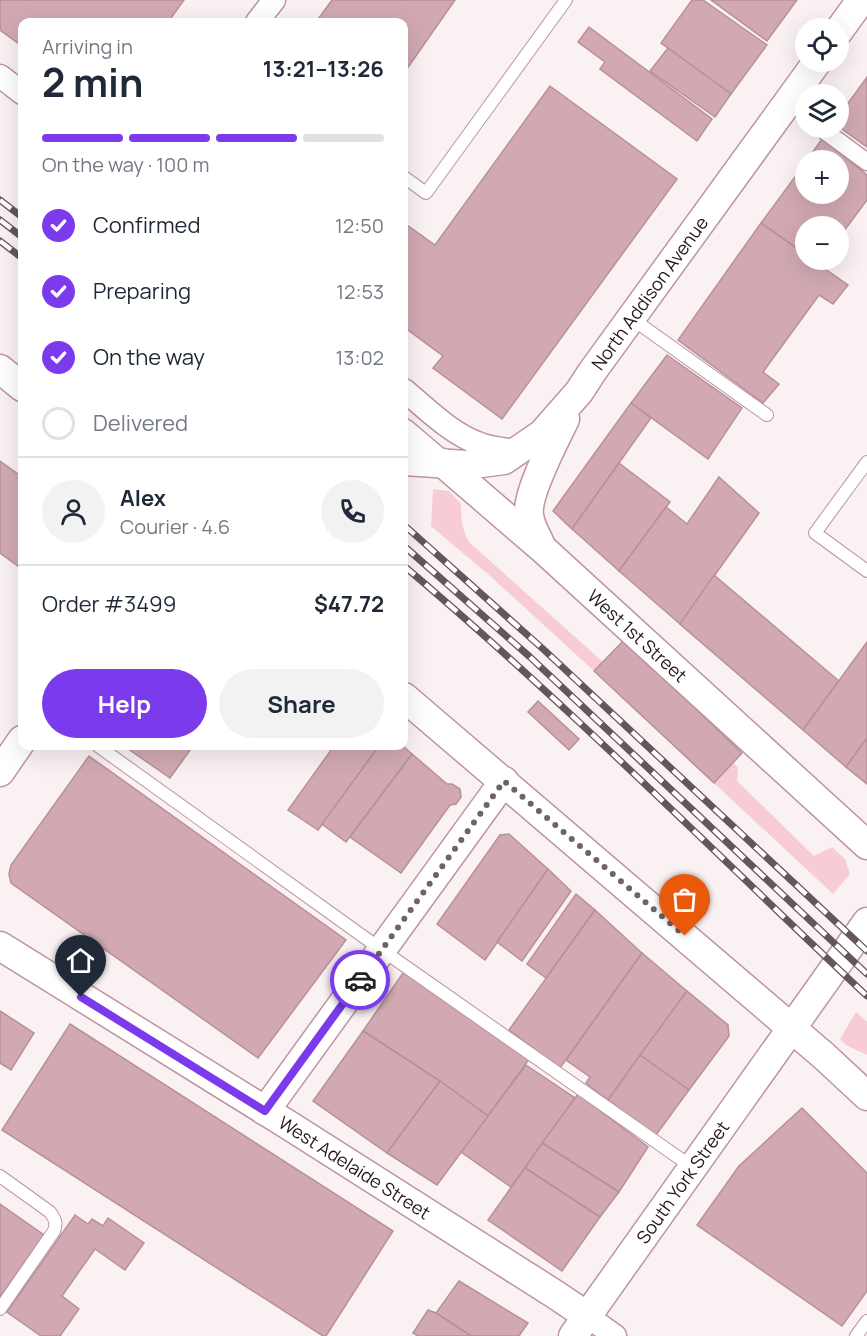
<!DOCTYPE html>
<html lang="en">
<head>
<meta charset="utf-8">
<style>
  :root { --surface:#fff; --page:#f2f2f3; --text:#1f2937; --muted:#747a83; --line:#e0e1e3; --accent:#7c3aed }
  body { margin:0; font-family:Manrope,sans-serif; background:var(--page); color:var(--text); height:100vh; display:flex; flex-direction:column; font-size:22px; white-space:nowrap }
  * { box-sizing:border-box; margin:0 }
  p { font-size:20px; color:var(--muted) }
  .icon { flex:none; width:33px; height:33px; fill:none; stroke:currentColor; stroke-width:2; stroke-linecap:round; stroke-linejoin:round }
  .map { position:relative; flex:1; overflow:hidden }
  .panel { position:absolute; left:18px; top:18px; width:390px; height:732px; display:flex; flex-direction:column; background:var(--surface); border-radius:12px; box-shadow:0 6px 24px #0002 }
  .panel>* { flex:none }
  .controls { position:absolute; left:795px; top:18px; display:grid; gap:12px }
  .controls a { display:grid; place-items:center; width:54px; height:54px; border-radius:50%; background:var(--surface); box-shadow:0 6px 24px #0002; font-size:30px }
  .pin { position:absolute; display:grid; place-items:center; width:51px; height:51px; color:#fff; margin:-62px -26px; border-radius:50% 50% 50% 0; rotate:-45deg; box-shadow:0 0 6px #0007 }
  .pin .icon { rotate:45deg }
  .courier { position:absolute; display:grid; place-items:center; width:60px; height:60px; margin:-30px; border:4px solid #7c3aed; border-radius:50%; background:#fff; color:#222; box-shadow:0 2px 8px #0007 }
  .overview em { font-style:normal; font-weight:700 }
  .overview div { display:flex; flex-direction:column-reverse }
  .overview { display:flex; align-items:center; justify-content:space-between; height:102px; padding:0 24px }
  h1 { font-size:39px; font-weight:700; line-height:45px }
  .bar { display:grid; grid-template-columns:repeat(4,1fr); gap:9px 6px; align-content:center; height:72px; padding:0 24px }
  .bar i { height:8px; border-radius:4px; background:var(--line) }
  .bar .active { background:var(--accent) }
  .bar p { grid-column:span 4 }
  .line { display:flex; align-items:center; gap:15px; padding:0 24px; border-top:2px solid var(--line) }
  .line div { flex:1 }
  .round { display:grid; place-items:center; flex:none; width:63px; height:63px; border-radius:32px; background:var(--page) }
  ol { padding:0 24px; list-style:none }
  li { display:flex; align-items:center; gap:18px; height:66px }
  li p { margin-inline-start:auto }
  li .icon { padding:6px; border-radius:50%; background:var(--accent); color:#fff; stroke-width:4 }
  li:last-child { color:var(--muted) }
  li i { width:33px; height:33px; border:3px solid var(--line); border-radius:50% }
  .primary-button { display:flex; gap:12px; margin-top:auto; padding:12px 24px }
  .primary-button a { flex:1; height:69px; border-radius:36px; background:var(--accent); color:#fff; font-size:24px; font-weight:700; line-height:69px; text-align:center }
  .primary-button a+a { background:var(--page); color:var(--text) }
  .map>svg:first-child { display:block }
  .green { fill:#f7ccd6 }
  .building { fill:#d2a9b2; stroke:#b89099; stroke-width:1.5 }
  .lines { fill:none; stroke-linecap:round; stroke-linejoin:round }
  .service-casing { stroke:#bd959f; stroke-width:14 }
  .pedestrian-casing { stroke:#bd959f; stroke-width:19 }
  .minor-casing { stroke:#bd959f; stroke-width:25 }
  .tertiary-casing { stroke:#bd959f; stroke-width:31 }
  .service { stroke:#fff; stroke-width:12 }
  .pedestrian { stroke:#fff; stroke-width:16 }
  .minor { stroke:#fff; stroke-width:22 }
  .tertiary { stroke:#fff; stroke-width:28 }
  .rail-casing { stroke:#64565a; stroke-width:7 }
  .rail { stroke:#fff; stroke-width:4.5; stroke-dasharray:14; stroke-linecap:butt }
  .done { stroke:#706366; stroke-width:6; stroke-dasharray:0 10.8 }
  .route { stroke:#7c3aed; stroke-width:8 }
  .labels { text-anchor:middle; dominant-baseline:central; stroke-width:4.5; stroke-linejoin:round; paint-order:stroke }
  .street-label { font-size:18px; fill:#25161a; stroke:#fff }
</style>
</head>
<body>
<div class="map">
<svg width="867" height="1336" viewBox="0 0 867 1336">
  <rect width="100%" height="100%" fill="#faf1f3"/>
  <g class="green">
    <path d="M433 489 449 491 461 504C461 519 462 529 469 542L603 662 594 671 489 575 431 526Z"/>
    <polygon points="733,762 738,768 737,781 814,856 832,847 845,859 850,874 833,894 714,783"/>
    <polygon points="856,1012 867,1022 867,1055 846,1045 840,1039"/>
  </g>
  <g class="building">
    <polygon points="0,0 184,0 168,22 22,22 22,46 0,30"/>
    <polygon points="332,0 455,0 404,73 404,22 316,22"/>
    <polygon points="692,0 703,0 767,45 731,94 661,43"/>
    <polygon points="711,0 797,0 767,41"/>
    <polygon points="589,27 712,119 697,141 600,69 605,62 578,42"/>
    <polygon points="668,48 731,94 715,117 650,71"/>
    <polygon points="867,77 867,147 838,126 838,117"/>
    <polygon points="550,86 677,179 502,419 433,368 443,356 404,327 404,223 435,245"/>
    <polygon points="822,139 867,175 867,200 838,239 838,226 806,226 806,255 761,223 806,162 806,194 838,194 838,160 807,160"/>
    <polygon points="761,223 806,255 806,260 812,260 848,285 833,304 819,295 763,372 779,384 763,403 678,340"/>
    <polygon points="667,355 742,408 708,459 631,403"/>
    <polygon points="631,403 651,418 572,529 553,511"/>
    <polygon points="0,461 22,477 22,569 0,553"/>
    <polygon points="619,463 670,502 619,571 572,529"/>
    <polygon points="719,477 759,513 680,624 619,571 666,507 687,524"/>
    <polygon points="714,575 839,681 803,730 680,624"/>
    <polygon points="624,640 742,753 714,783 594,671"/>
    <polygon points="867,642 867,738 846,767 803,730"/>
    <polygon points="538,701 579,739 569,750 528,712"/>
    <polygon points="867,738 867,784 846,767"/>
    <polygon points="124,746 193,746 170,778"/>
    <polygon points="334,746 379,746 318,830 288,810"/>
    <polygon points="379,746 403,746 412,754 346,842 322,824"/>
    <polygon points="412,754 447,784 452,784 460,789 461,797 456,804 450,805 401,873 350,837"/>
    <polygon points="89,756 346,940 258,1058 11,883 9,874 11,865"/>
    <polygon points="509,834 548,869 485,960 437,924 500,835"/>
    <polygon points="548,869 571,891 522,961 497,942"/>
    <polygon points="576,894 595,910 546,978 527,964"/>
    <polygon points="595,910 642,953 560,1068 509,1030"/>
    <polygon points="642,953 687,991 608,1100 586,1083 590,1077 566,1060"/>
    <polygon points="405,970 530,1058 488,1116 440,1081 363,1031"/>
    <polygon points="687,991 728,1025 729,1036 689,1090 640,1055"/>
    <polygon points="0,1011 34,1033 11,1070 0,1063"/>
    <polygon points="70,1024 393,1231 326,1336 323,1336 2,1130"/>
    <polygon points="363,1031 440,1081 387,1153 313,1101"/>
    <polygon points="640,1055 689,1090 656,1135 608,1100"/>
    <polygon points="526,1065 575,1098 511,1187 461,1152"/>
    <polygon points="440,1081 488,1116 437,1185 387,1153"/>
    <polygon points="578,1094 648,1147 619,1192 542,1143"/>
    <polygon points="802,1108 867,1173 867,1291 842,1326 697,1225 739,1166"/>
    <polygon points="542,1143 619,1192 600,1217 525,1168"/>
    <polygon points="525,1168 600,1217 562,1271 488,1220"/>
    <polygon points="0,1204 44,1235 0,1297"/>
    <polygon points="75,1215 88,1224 92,1219 103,1226 108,1218 144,1243 125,1270 95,1249 62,1296 79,1309 60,1336 41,1336 7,1312"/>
    <polygon points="459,1281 528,1323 519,1336 471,1336 436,1313"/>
    <polygon points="428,1310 436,1313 471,1336 418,1336 413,1333"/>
  </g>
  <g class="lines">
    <defs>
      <g id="service">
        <polyline points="404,177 426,193 566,0"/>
        <polyline points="631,318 767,415"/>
        <polyline points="867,462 815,533 867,571"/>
        <polyline points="98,746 382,950 692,1167"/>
        <path d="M0 1176 50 1212C55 1219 57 1223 54 1231L0 1309"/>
        <polyline points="856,1336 867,1321"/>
      </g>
      <polyline id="pedestrian" points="822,129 867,162"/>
      <g id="minor">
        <polyline points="257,22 274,0"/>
        <polyline points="0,76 22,93"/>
        <path d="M404 390C427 409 451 434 480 444 492 449 505 449 517 451"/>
        <polyline points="404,430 443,463"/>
        <polyline points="587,1316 615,1336"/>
      </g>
      <g id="tertiary">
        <polyline points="838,32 861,0"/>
        <polyline points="0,369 22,387"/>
        <path id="s1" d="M404 461 466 465 504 460 542 434 579 392 592 372 817 62"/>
        <path id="s2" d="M443 463 544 550 867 845"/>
        <path d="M541 546C537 536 530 526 529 515 526 494 555 440 565 419"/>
        <polyline points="404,697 824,1056 867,1096"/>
        <polyline points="0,772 22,740"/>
        <path id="s3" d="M0 946 290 1126 556 1295 587 1316"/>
        <polyline points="265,1111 504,781"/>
        <path id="s4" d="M573 1336 867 922"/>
      </g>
    </defs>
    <use href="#service" class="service-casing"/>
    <use href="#pedestrian" class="pedestrian-casing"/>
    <use href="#minor" class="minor-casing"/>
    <use href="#tertiary" class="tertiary-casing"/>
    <use href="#service" class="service"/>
    <use href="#pedestrian" class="pedestrian"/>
    <use href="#minor" class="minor"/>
    <use href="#tertiary" class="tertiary"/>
    <defs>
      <g id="rail">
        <polyline points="0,200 22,217"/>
        <polyline points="0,220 22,237"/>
        <polyline points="0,241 22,258"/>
        <polyline points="404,525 542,648 867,951"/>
        <polyline points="404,546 530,657 867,974"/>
        <path d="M404 566C565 702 714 852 867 996"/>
      </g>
    </defs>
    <use href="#rail" class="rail-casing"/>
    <use href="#rail" class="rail"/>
  </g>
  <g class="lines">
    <polyline class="done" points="360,980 504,781 685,936"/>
    <polyline class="route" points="81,997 265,1111 360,980"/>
  </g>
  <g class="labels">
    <g class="street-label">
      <text stroke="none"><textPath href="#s1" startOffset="324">North Addison Avenue</textPath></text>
      <text stroke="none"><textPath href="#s2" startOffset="260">West 1st Street</textPath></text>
      <text stroke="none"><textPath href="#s3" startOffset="418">West Adelaide Street</textPath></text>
      <text stroke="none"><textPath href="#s4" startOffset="189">South York Street</textPath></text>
    </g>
  </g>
</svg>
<div class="controls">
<a><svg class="icon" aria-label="locate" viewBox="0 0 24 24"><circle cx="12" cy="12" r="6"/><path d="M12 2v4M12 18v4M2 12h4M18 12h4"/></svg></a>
<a><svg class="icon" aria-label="layers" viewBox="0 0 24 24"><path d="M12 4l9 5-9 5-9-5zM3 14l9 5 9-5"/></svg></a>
<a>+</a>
<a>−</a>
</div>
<div class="pin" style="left:685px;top:936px;background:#ea580c"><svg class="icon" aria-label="bag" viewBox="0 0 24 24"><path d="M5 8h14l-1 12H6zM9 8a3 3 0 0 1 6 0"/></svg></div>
<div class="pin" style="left:81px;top:997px;background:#1f2937"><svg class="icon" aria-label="home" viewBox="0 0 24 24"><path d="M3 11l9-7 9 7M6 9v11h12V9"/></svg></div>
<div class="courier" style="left:360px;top:980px"><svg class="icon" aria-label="car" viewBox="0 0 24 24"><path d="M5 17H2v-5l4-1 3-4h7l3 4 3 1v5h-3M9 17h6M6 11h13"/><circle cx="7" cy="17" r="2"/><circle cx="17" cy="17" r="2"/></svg></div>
<section class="panel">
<div class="overview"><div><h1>2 min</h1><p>Arriving in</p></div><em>13:21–13:26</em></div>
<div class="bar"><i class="active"></i><i class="active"></i><i class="active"></i><i></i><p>On the way · 100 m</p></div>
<ol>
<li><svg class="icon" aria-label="check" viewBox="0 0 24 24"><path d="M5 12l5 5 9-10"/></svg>Confirmed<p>12:50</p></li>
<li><svg class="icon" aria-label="check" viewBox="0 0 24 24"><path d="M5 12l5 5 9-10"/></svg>Preparing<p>12:53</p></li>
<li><svg class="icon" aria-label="check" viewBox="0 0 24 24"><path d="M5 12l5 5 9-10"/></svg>On the way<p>13:02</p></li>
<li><i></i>Delivered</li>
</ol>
<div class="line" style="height:108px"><a class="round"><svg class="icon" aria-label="person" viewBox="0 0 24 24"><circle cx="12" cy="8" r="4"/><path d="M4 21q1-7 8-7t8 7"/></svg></a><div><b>Alex</b><p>Courier · 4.6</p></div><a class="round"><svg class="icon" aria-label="phone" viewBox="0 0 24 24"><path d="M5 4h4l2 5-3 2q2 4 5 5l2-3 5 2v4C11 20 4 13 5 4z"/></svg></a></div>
<div class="line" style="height:78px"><div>Order #3499</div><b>$47.72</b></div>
<div class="primary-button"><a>Help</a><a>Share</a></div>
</section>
</div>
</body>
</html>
